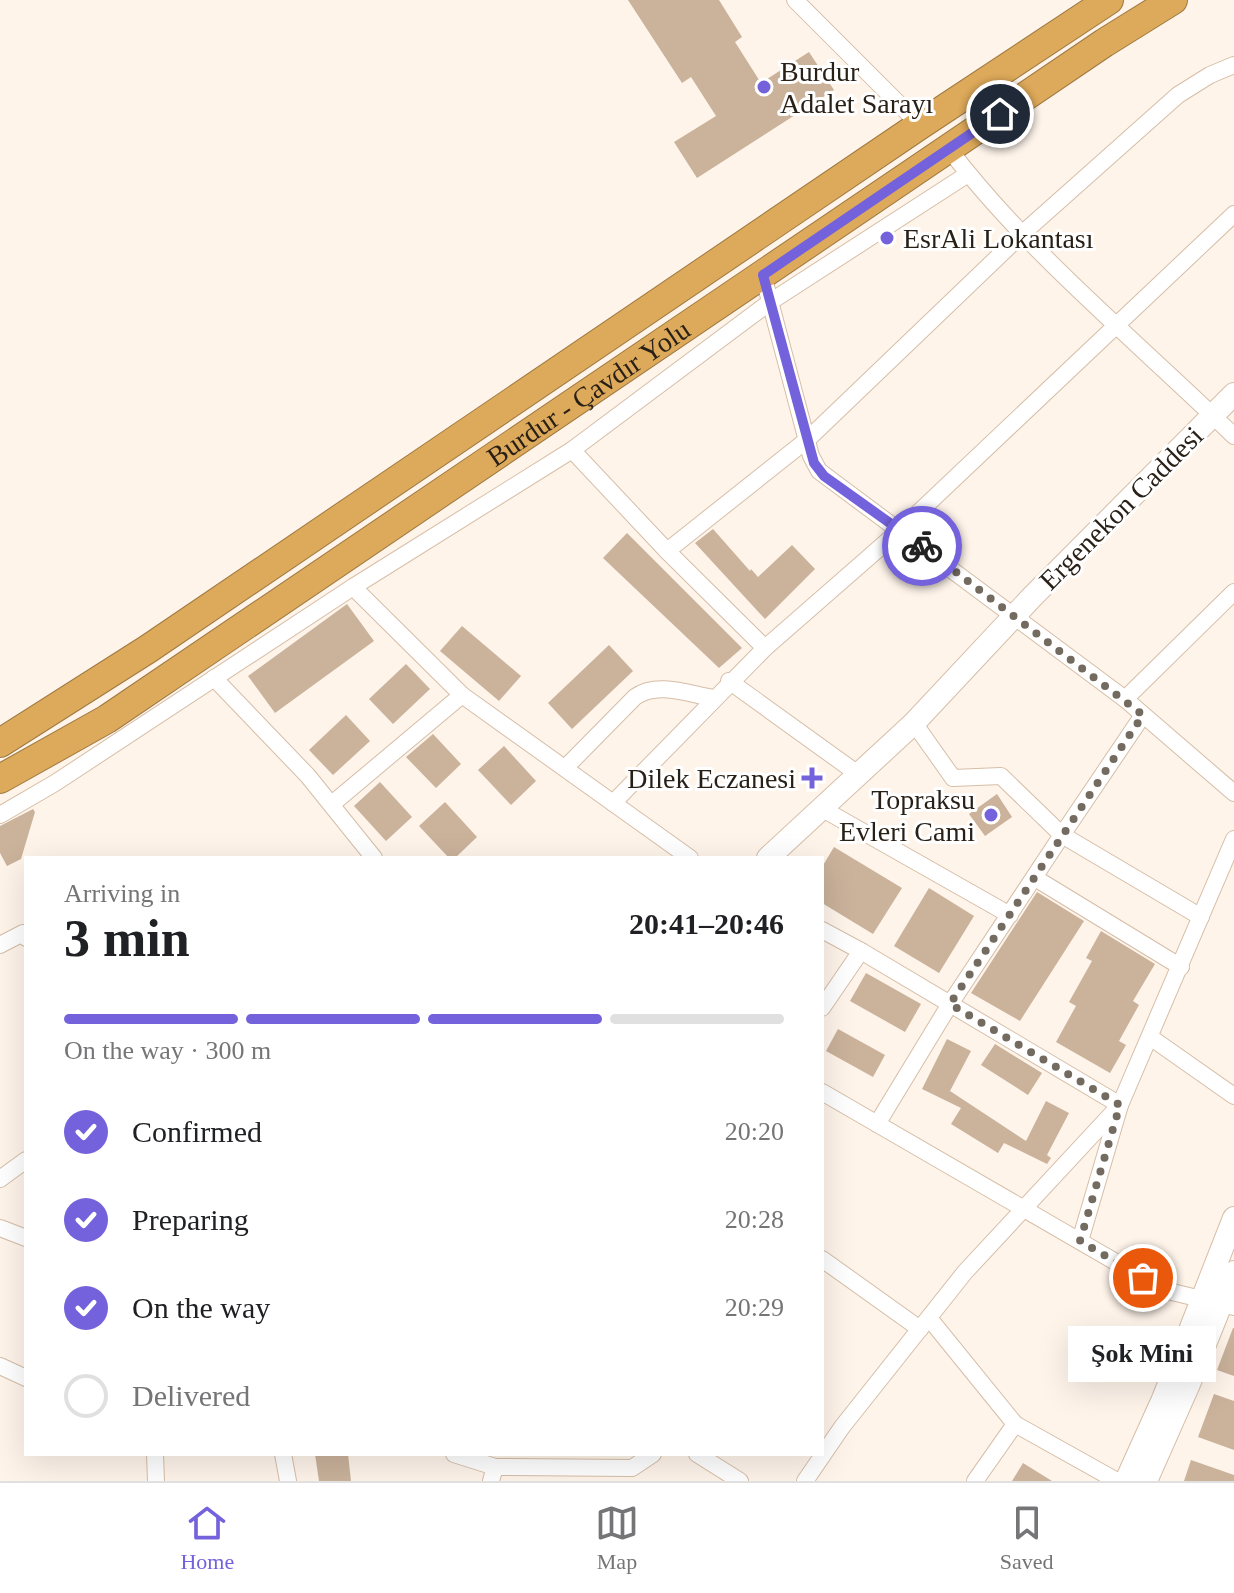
<!DOCTYPE html>
<html lang="en">
<head>
<meta charset="utf-8">
<style>
  :root { --surface:#fff; --page:#f6f6f6; --text:#202124; --muted:#757577; --line:#e0e0e0; --accent:#7462dc }
  body { margin:0; font-family:Georgia,serif; background:var(--page); color:var(--text); height:100vh; display:flex; flex-direction:column; font-size:30px; white-space:nowrap }
  * { box-sizing:border-box; margin:0 }
  p { font-size:26px; color:var(--muted) }
  .icon { flex:none; width:44px; height:44px; fill:none; stroke:currentColor; stroke-width:2; stroke-linecap:round; stroke-linejoin:round }
  .map { position:relative; flex:1; overflow:hidden }
  .side { position:absolute; left:24px; top:856px; width:800px; height:600px; display:flex; flex-direction:column; background:var(--surface); border-radius:0px; box-shadow:0 8px 32px #0002 }
  .side>* { flex:none }
  .pin { position:absolute; display:grid; place-items:center; width:68px; height:68px; color:#fff; margin:-34px; border:4px solid #fff; border-radius:50%; box-shadow:0 2px 8px #0007 }
  .courier { position:absolute; display:grid; place-items:center; width:80px; height:80px; margin:-40px; border:6px solid #7462dc; border-radius:50%; background:#fff; color:#222; box-shadow:0 2px 10px #0007 }
  .bubble { position:absolute; height:56px; border-radius:0px; background:var(--surface); box-shadow:0 8px 32px #0002; font-size:26px; font-weight:800; line-height:56px; text-align:center }
  .overview em { font-style:normal; font-weight:800 }
  .overview div { display:flex; flex-direction:column-reverse }
  .overview { display:flex; align-items:center; justify-content:space-between; height:136px; padding:0 40px }
  h1 { font-size:52px; font-weight:800; line-height:60px }
  .bar { display:grid; grid-template-columns:repeat(4,1fr); gap:12px 8px; align-content:center; height:96px; padding:0 40px }
  .bar i { height:10px; border-radius:6px; background:var(--line) }
  .bar .active { background:var(--accent) }
  .bar p { grid-column:span 4 }
  ol { padding:0 40px; list-style:none }
  li { display:flex; align-items:center; gap:24px; height:88px }
  li p { margin-inline-start:auto }
  li .icon { padding:8px; border-radius:50%; background:var(--accent); color:#fff; stroke-width:4 }
  li:last-child { color:var(--muted) }
  li i { width:44px; height:44px; border:4px solid var(--line); border-radius:50% }
  .menu { display:flex; justify-content:space-around; align-items:center; height:112px; border-top:2px solid var(--line); background:var(--surface); font-size:22px; color:var(--muted) }
  .menu a { display:grid; justify-items:center; gap:4px }
  .menu .active { color:var(--accent) }
  .map>svg:first-child { display:block }
  .building { fill:#cab29b }
  .lines { fill:none; stroke-linecap:round; stroke-linejoin:round }
  .street-casing { stroke:#d6bea7; stroke-width:18 }
  .secondary-casing { stroke:#d6bea7; stroke-width:24 }
  .highway-casing { stroke:#9e7942; stroke-width:30 }
  .street { stroke:#fff; stroke-width:16 }
  .secondary { stroke:#fff; stroke-width:22 }
  .highway { stroke:#dda95a; stroke-width:28 }
  .done { stroke:#736a60; stroke-width:8; stroke-dasharray:0 14.4 }
  .route { stroke:#7462dc; stroke-width:10 }
  .poi-dot { fill:#7462dc; stroke:#fff; stroke-width:3 }
  .labels { text-anchor:middle; dominant-baseline:central; stroke-width:6; stroke-linejoin:round; paint-order:stroke }
  .poi-label { font-size:28px; fill:#281f16; stroke:#fff; text-anchor:start }
  .street-label { font-size:28px; fill:#281f16; stroke:#fff }
</style>
</head>
<body>
<div class="map">
<svg width="1234" height="1481" viewBox="0 0 1234 1481">
  <rect width="100%" height="100%" fill="#fef4ea"/>
  <g class="building">
    <polygon points="628,0 719,0 742,37 735,42 761,83 809,52 834,90 697,178 674,142 716,116 691,77 682,83"/>
    <polygon points="713,529 750,571 751,569 758,577 792,545 815,569 765,619 695,543"/>
    <polygon points="627,533 742,648 719,668 603,558"/>
    <polygon points="347,604 374,641 275,713 248,676"/>
    <polygon points="462,626 521,676 499,701 440,651"/>
    <polygon points="609,645 633,671 572,729 548,703"/>
    <polygon points="406,664 430,689 393,724 369,699"/>
    <polygon points="346,715 370,741 333,775 309,750"/>
    <polygon points="433,734 461,764 436,788 406,757"/>
    <polygon points="504,746 536,781 511,805 478,770"/>
    <polygon points="380,782 412,817 386,841 354,806"/>
    <polygon points="997,794 1012,817 985,836 969,814"/>
    <polygon points="445,802 477,837 455,858 449,858 419,826"/>
    <polygon points="33,809 35,812 21,859 7,866 0,853 0,826"/>
    <polygon points="834,847 902,888 873,934 822,903 822,867"/>
    <polygon points="929,888 974,916 939,973 894,946"/>
    <polygon points="1037,892 1084,921 1020,1021 971,993"/>
    <polygon points="1101,931 1155,964 1133,1001 1139,1005 1119,1041 1126,1045 1110,1073 1056,1042 1076,1006 1069,1002 1092,961 1086,958"/>
    <polygon points="866,973 921,1004 905,1032 850,1001"/>
    <polygon points="838,1029 885,1055 873,1077 826,1051"/>
    <polygon points="947,1039 971,1051 950,1091 1026,1141 1046,1101 1069,1113 1047,1155 1051,1158 1047,1164 1004,1143 998,1153 951,1124 961,1108 922,1089"/>
    <polygon points="995,1044 1042,1073 1028,1095 981,1065"/>
    <polygon points="1233,1328 1234,1328 1234,1376 1217,1370"/>
    <polygon points="1214,1394 1234,1401 1234,1450 1198,1437"/>
    <polygon points="315,1454 348,1454 351,1481 319,1481"/>
    <polygon points="1191,1460 1234,1475 1234,1481 1184,1481"/>
    <polygon points="1023,1463 1052,1481 1012,1481"/>
  </g>
  <g class="lines">
    <defs>
      <g id="street">
        <polyline points="795,0 920,125"/>
        <path d="M949 149C1028 253 1140 344 1234 436"/>
        <polyline points="763,275 811,456 819,471 1125,699 1234,592"/>
        <polyline points="572,450 667,551 765,648"/>
        <polyline points="667,551 808,439 1023,233 1178,95 1210,75 1234,65"/>
        <polyline points="353,587 462,695 690,858"/>
        <polyline points="214,678 308,776 374,858"/>
        <polyline points="729,681 858,774"/>
        <polyline points="1125,699 1234,793"/>
        <polyline points="1143,715 1062,835 1201,917"/>
        <path d="M565 768 635 697C657 681 689 694 713 698"/>
        <polyline points="613,803 765,648 900,530 1234,214"/>
        <polyline points="332,804 462,695"/>
        <polyline points="821,808 1010,915"/>
        <polyline points="0,815 55,783 353,587 572,450 770,302 968,174"/>
        <polyline points="1035,878 1181,967"/>
        <polyline points="822,930 861,951 1120,1105 1080,1241"/>
        <polyline points="0,945 23,933 26,938"/>
        <polyline points="822,1008 861,951"/>
        <polyline points="1150,1037 1234,1096"/>
        <polyline points="822,1092 1164,1290 1234,1307"/>
        <polyline points="877,1124 950,1004 1062,835 1001,776 953,778 914,723"/>
        <polyline points="0,1179 26,1160"/>
        <polyline points="0,1228 26,1238"/>
        <polyline points="822,1259 920,1329"/>
        <polyline points="929,1318 1015,1424 975,1481"/>
        <polyline points="0,1366 26,1378"/>
        <polyline points="1015,1424 1117,1481"/>
        <polyline points="155,1454 156,1481"/>
        <polyline points="283,1454 288,1481"/>
        <polyline points="454,1454 495,1467"/>
        <polyline points="697,1454 740,1481"/>
        <polyline points="491,1481 495,1467 632,1468 653,1454"/>
        <polyline points="805,1481 842,1427 965,1272 1120,1105 1234,839"/>
      </g>
      <g id="secondary">
        <polyline points="768,858 914,723 1032,597 1234,394"/>
        <polyline points="1126,1481 1163,1399 1234,1218"/>
        <polyline points="1146,1481 1189,1384 1234,1272"/>
      </g>
      <g id="highway">
        <polyline points="0,743 148,649 920,125 1109,0"/>
        <path id="s1" d="M0 779 107 719 1104 43 1173 0"/>
      </g>
    </defs>
    <use href="#street" class="street-casing"/>
    <use href="#secondary" class="secondary-casing"/>
    <use href="#highway" class="highway-casing"/>
    <use href="#street" class="street"/>
    <use href="#secondary" class="secondary"/>
    <use href="#highway" class="highway"/>
  </g>
  <g class="lines">
    <polyline class="done" points="922,546 1143,715 950,1004 1120,1105 1080,1241 1143,1278"/>
    <polyline class="route" points="922,546 824,476 814,463 763,275 1000,114"/>
  </g>
  <g class="poi-dot">
    <circle cx="764" cy="87" r="8"/>
    <circle cx="887" cy="238" r="8"/>
    <path d="M808 766h8v8h8v8h-8v8h-8v-8h-8v-8h8z"/>
    <circle cx="991" cy="815" r="8"/>
  </g>
  <g class="labels">
    <g class="poi-label">
      <text x="780" y="71">Burdur<tspan x="780" dy="32">Adalet Sarayı</tspan></text>
      <text x="903" y="238">EsrAli Lokantası</text>
      <text x="796" y="778" text-anchor="end">Dilek Eczanesi</text>
      <text x="975" y="799" text-anchor="end">Topraksu<tspan x="975" dy="32">Evleri Cami</tspan></text>
    </g>
    <g class="street-label">
      <text stroke="none"><textPath href="#s1" startOffset="704">Burdur - Çavdır Yolu</textPath></text>
      <text transform="translate(1121 508) rotate(-45)">Ergenekon Caddesi</text>
    </g>
  </g>
</svg>
<div class="pin" style="left:1143px;top:1278px;background:#ea580c"><svg class="icon" aria-label="bag" viewBox="0 0 24 24"><path d="M5 8h14l-1 12H6zM9 8a3 3 0 0 1 6 0"/></svg></div>
<div class="pin" style="left:1000px;top:114px;background:#1f2937"><svg class="icon" aria-label="home" viewBox="0 0 24 24"><path d="M3 11l9-7 9 7M6 9v11h12V9"/></svg></div>
<div class="courier" style="left:922px;top:546px"><svg class="icon" aria-label="bike" viewBox="0 0 24 24"><circle cx="6" cy="16" r="4"/><circle cx="18" cy="16" r="4"/><path d="M6 16l4-8h5l3 8M10 8l3 8H6M13 5h3"/></svg></div>
<div class="bubble" style="left:1068px;top:1326px;width:148px">Şok Mini</div>
<section class="side">
<div class="overview"><div><h1>3 min</h1><p>Arriving in</p></div><em>20:41–20:46</em></div>
<div class="bar"><i class="active"></i><i class="active"></i><i class="active"></i><i></i><p>On the way · 300 m</p></div>
<ol>
<li><svg class="icon" aria-label="check" viewBox="0 0 24 24"><path d="M5 12l5 5 9-10"/></svg>Confirmed<p>20:20</p></li>
<li><svg class="icon" aria-label="check" viewBox="0 0 24 24"><path d="M5 12l5 5 9-10"/></svg>Preparing<p>20:28</p></li>
<li><svg class="icon" aria-label="check" viewBox="0 0 24 24"><path d="M5 12l5 5 9-10"/></svg>On the way<p>20:29</p></li>
<li><i></i>Delivered</li>
</ol>
</section>
</div>
<nav class="menu">
<a class="active"><svg class="icon" aria-label="home" viewBox="0 0 24 24"><path d="M3 11l9-7 9 7M6 9v11h12V9"/></svg>Home</a>
<a><svg class="icon" aria-label="map" viewBox="0 0 24 24"><path d="M3 6l6-2 6 2 6-2v14l-6 2-6-2-6 2zM9 4v14M15 6v14"/></svg>Map</a>
<a><svg class="icon" aria-label="saved" viewBox="0 0 24 24"><path d="M7 4h10v16l-5-4-5 4z"/></svg>Saved</a>
</nav>
</body>
</html>
